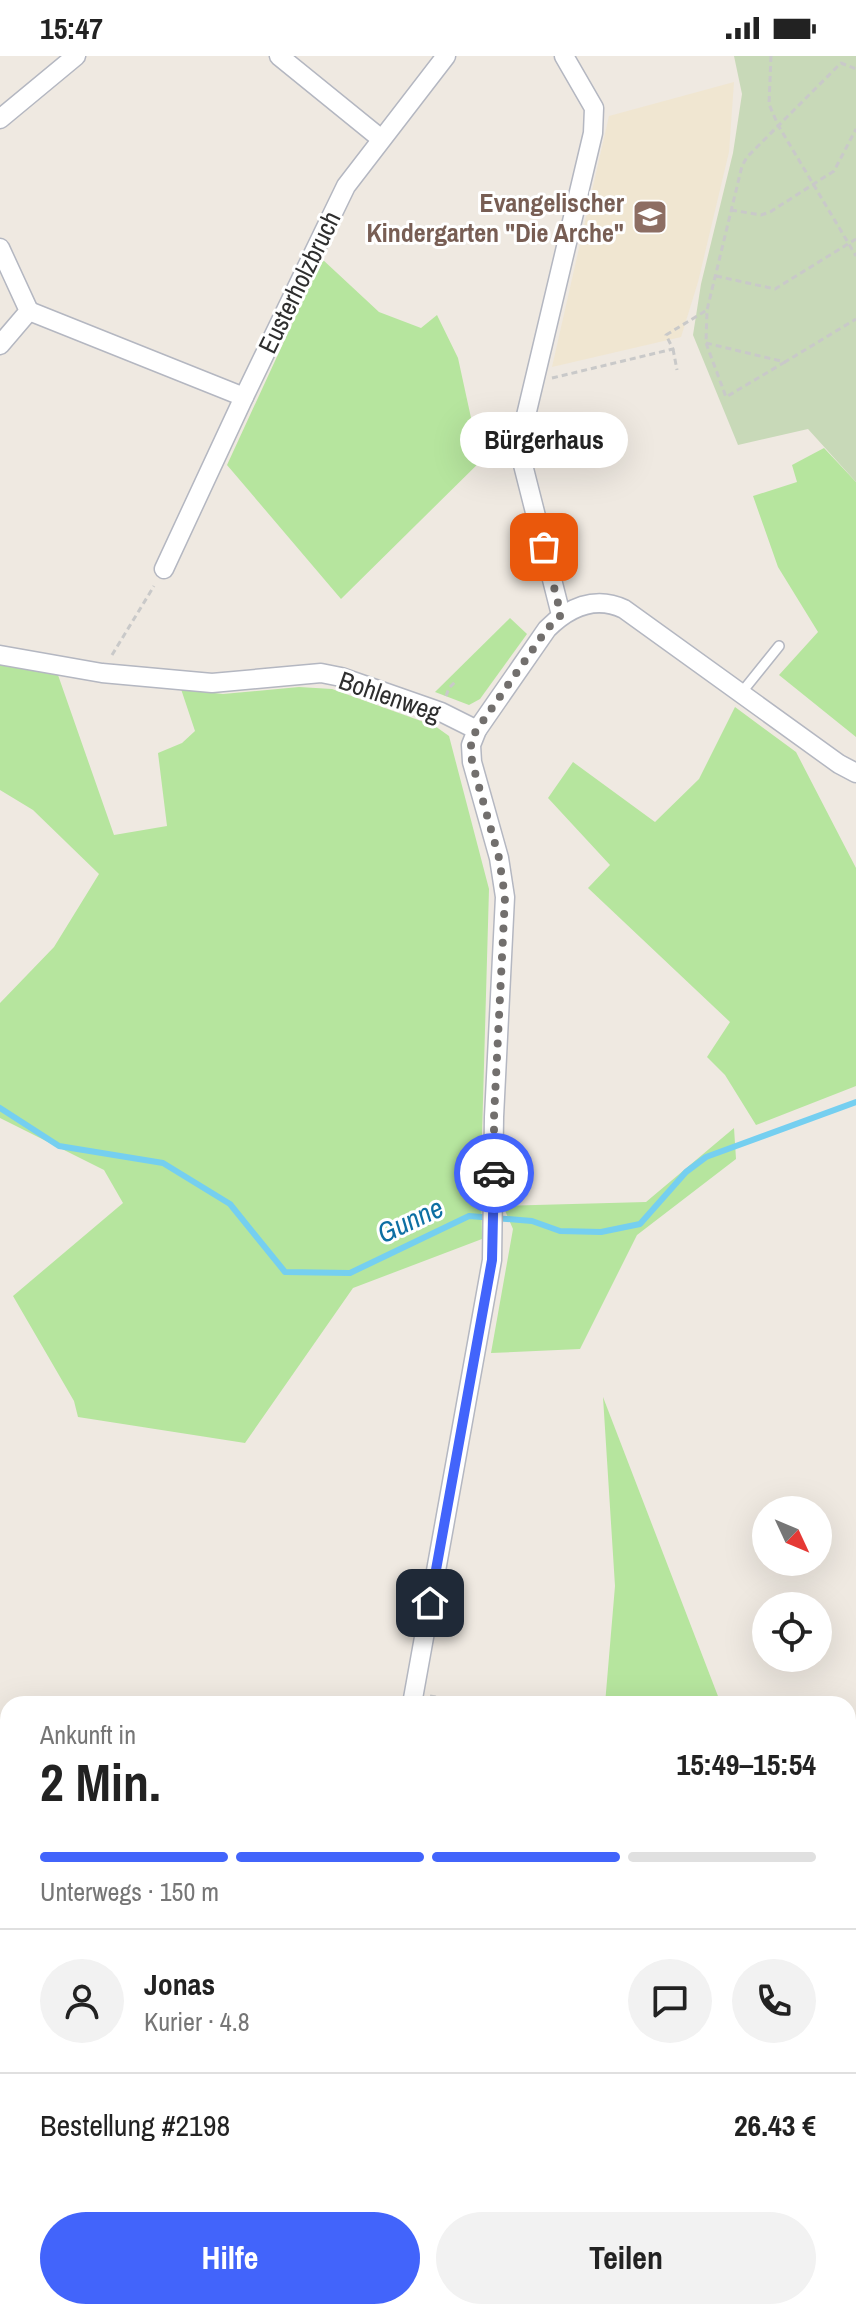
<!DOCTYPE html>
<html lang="de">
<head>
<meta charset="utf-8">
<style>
  :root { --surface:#fff; --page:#f2f2f2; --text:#222; --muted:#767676; --line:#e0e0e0; --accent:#4264fb }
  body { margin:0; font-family:"Archivo Narrow",sans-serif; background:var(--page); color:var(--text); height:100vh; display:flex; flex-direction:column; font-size:30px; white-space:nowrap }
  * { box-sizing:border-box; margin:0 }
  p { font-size:26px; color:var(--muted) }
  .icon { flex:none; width:44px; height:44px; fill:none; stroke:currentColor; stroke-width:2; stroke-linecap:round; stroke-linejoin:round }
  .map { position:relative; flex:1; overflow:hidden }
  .sheet { position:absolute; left:0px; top:1640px; width:856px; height:624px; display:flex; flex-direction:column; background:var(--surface); border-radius:24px 24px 0 0; box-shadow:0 8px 32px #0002 }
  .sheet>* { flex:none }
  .needle { width:52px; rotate:134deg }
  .tools { position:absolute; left:752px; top:1440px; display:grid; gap:16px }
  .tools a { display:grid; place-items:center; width:80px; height:80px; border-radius:50%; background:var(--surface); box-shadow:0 8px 32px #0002; font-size:40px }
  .pin { position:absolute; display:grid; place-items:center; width:68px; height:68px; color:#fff; margin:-34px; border-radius:16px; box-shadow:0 4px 12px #0006 }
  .courier { position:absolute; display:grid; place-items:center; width:80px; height:80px; margin:-40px; border:6px solid #4264fb; border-radius:50%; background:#fff; color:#222; box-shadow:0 2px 10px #0007 }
  .bubble { position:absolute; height:56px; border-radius:28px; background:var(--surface); box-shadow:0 8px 32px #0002; font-size:26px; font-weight:800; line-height:56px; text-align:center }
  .overview em { font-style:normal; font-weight:800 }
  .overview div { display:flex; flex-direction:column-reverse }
  .overview { display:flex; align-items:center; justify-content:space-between; height:136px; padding:0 40px }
  h1 { font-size:52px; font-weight:800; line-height:60px }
  .bar { display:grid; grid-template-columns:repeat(4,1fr); gap:12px 8px; align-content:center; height:96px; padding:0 40px }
  .bar i { height:10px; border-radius:6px; background:var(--line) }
  .bar .selected { background:var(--accent) }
  .bar p { grid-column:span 4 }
  .line { display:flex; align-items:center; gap:20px; padding:0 40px; border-top:2px solid var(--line) }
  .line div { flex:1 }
  .round { display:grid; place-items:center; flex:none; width:84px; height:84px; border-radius:42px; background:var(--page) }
  .cta { display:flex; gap:16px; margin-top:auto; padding:16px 40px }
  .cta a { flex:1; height:92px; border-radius:48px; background:var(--accent); color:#fff; font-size:32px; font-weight:800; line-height:92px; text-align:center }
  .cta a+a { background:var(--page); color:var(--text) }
  .status { display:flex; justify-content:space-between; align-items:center; height:56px; padding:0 40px; background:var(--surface); direction:ltr }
  .status svg { height:22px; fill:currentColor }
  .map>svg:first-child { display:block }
  .education { fill:#f0e6d1 }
  .green { fill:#b6e59e }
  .cemetery { fill:#c8d9b8 }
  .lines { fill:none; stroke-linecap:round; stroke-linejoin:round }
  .stream { stroke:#75cff0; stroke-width:6 }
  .lane-casing { stroke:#b4b7c1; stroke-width:12 }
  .street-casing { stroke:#b4b7c1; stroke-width:21 }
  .path { stroke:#c9c9c9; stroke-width:3; stroke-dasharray:6 4; stroke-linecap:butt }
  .lane { stroke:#fff; stroke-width:9 }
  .street { stroke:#fff; stroke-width:18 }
  .done { stroke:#726f6d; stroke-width:8; stroke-dasharray:0 14.4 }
  .route { stroke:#4264fb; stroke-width:10 }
  .labels { text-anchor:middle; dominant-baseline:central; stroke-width:6; stroke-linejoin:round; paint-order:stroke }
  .education-label { font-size:26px; font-weight:bold; fill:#785e54; stroke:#fff; text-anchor:end }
  .street-label { font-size:26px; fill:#2e2e2e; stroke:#fff }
  .water-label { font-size:28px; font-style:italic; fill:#0d6fa3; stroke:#fff }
</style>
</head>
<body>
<div class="status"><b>15:47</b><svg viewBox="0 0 49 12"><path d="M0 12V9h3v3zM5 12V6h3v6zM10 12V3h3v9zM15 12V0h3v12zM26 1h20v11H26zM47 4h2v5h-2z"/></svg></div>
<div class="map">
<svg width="856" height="2264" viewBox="0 0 856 2264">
  <rect width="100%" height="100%" fill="#efe9e1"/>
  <polygon class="education" points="734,26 729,96 698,226 681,281 552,311 609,60"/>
  <g class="green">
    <polygon points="322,203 379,256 421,272 437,259 458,302 473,371 493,393 341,543 227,409"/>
    <polygon points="824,392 856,426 856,681 779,619 818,576 778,511 753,440 797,426 792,409"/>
    <polygon points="510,562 527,578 480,643 469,649 435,636"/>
    <polygon points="0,608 58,619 114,779 167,770 158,697 182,687 195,675 181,633 223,638 299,631 332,633 435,670 449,680 489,833 481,1115 482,1183 353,1232 245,1387 78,1361 74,1345 13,1240 123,1147 104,1114 0,1062 0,947 54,891 99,818 33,754 0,734"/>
    <polygon points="735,651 796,696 856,812 856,1030 756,1069 725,1019 707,1001 730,966 588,832 610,809 548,742 573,706 655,766 699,723"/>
    <polygon points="734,1072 736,1103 637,1179 580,1293 491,1297 513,1173 503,1150 646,1146"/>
    <polygon points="603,1341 721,1648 605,1648 615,1530"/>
    <polygon points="856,2172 856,2264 839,2264 822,2256 848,2256 848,2190"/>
  </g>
  <polygon class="cemetery" points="734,0 856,0 856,426 808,373 738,389 693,279 701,228 733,97 742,38"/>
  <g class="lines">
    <polyline class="stream" points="0,1052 59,1090 163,1107 230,1148 285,1216 350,1217 469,1160 532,1165 560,1175 601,1176 640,1168 686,1116 706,1101 856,1046"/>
    <defs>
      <polyline id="lane" points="742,636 779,590"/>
      <g id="street">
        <polyline points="279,0 380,82"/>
        <polyline points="0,63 76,0"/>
        <polyline points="0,192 29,255 0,289"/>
        <polyline points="29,255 244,341"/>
        <polyline points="164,513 244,341 346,130 446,0"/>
        <polyline points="561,559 520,397 524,368 593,77 594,52 564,0"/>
        <polyline points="0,599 102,617 212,627 321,617 341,621 441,656 477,674"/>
        <path d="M412 1648 492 1204 494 1061 505 841 499 802 472 706 471 689 477 674 547 573C568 552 595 539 624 553L839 708 856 717"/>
        <polyline points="848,1785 856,1789"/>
        <polyline points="0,2001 8,2005"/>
        <polyline points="848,2062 856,2064"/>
        <polyline points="537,2256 547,2264"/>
        <polyline points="72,2264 76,2256"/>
        <polyline points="768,2264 772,2256"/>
      </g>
    </defs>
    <use href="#lane" class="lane-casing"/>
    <use href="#street" class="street-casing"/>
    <g class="path">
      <polyline points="771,0 769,48 778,69 856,200"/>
      <polyline points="731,154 761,159 770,156 834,115 856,73"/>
      <polyline points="716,220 775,233 856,183"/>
      <polyline points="706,287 785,306 856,263"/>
      <polyline points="673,293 677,314"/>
      <polyline points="785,306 726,341 706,287 707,254 742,110 747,101 841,7 856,13"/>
      <polyline points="552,322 673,293 666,279 707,254"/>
      <polyline points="112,599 154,530"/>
      <polyline points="446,640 449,632 457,624"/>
      <polyline points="430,1640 480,1648"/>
      <polyline points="848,2246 856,2246"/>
    </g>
    <use href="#lane" class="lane"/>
    <use href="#street" class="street"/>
  </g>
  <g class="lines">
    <polyline class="done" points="494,1117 494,1061 505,841 499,802 472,706 471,689 472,681 485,662 547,573 561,559 544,491"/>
    <polyline class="route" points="430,1547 492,1204 494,1117"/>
  </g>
  <defs>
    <symbol id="school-square" viewBox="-11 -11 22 22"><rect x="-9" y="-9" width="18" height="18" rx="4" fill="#8d6e63" stroke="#fff"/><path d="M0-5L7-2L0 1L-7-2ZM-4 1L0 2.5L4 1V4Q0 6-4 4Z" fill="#fff"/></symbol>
  </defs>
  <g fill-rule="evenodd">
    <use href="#school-square" x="630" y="141" width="40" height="40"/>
  </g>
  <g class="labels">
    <g class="education-label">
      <text x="624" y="146">Evangelischer<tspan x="624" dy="30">Kindergarten "Die Arche"</tspan></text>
    </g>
    <g class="street-label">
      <text transform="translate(299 226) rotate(-64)">Eusterholzbruch</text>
      <text transform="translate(390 640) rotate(19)">Bohlenweg</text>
    </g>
    <g class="water-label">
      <text transform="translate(410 1164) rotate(-25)">Gunne</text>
    </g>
  </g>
</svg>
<div class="tools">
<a><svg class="needle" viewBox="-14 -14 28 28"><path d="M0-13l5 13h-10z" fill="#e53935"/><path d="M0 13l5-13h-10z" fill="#767676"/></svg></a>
<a><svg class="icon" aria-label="locate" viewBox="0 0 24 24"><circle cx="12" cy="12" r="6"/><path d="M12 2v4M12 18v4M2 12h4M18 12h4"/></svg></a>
</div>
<div class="pin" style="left:544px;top:491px;background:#ea580c"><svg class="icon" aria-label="bag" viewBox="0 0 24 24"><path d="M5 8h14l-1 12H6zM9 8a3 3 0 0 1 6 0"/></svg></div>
<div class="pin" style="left:430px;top:1547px;background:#1f2937"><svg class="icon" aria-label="home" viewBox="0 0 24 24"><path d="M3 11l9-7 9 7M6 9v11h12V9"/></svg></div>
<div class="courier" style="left:494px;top:1117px"><svg class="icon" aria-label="car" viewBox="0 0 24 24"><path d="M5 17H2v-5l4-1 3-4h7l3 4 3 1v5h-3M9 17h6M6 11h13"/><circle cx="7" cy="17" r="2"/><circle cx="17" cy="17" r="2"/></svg></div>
<div class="bubble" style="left:460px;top:356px;width:168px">Bürgerhaus</div>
<section class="sheet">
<div class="overview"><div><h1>2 Min.</h1><p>Ankunft in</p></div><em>15:49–15:54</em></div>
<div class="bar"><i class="selected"></i><i class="selected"></i><i class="selected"></i><i></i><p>Unterwegs · 150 m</p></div>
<div class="line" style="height:144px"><a class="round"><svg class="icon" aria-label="person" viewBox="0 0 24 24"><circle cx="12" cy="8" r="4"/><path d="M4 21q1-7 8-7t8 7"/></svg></a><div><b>Jonas</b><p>Kurier · 4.8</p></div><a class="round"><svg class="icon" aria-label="chat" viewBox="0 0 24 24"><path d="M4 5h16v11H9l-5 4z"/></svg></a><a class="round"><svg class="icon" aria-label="phone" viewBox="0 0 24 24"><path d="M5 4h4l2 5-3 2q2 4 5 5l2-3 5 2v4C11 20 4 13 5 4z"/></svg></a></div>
<div class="line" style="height:104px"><div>Bestellung #2198</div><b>26.43 €</b></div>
<div class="cta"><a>Hilfe</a><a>Teilen</a></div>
</section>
</div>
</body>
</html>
